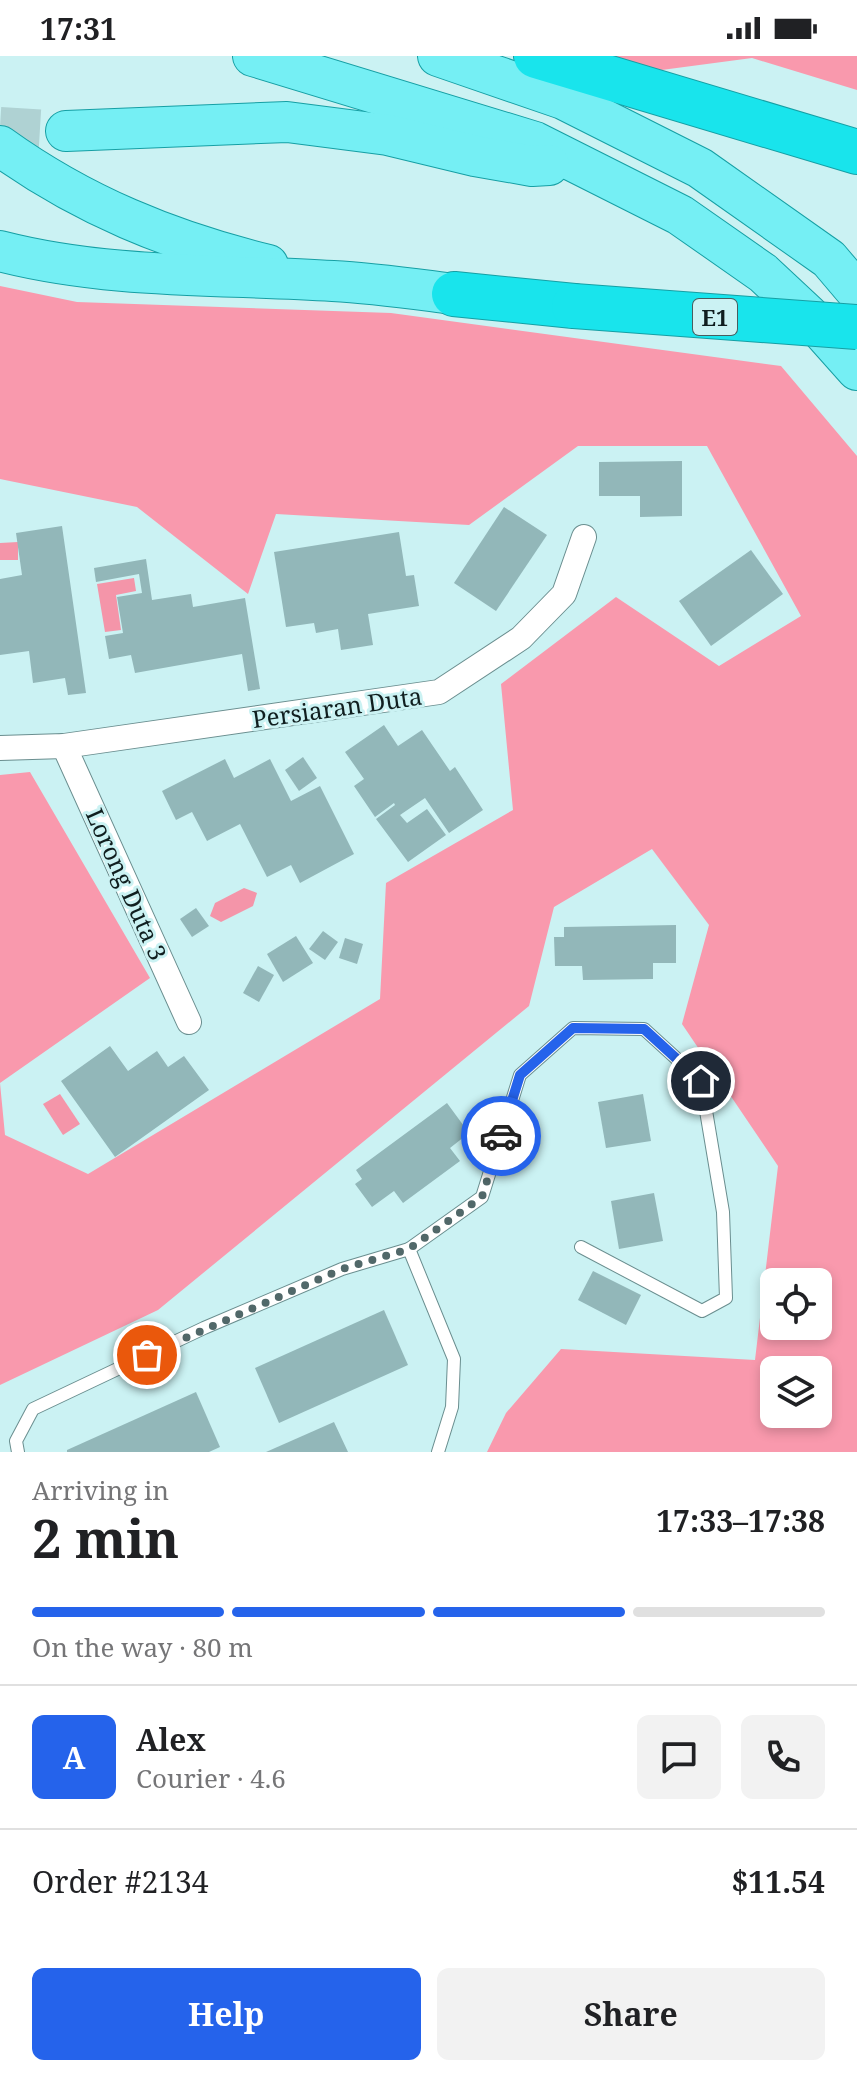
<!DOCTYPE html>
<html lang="en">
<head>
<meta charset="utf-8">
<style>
  :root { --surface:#fff; --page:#f2f2f2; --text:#202124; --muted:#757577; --line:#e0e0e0; --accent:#2563eb }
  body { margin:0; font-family:"Noto Serif",serif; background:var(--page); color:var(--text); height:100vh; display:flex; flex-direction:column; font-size:30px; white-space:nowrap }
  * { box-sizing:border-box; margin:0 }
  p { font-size:26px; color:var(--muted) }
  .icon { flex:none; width:44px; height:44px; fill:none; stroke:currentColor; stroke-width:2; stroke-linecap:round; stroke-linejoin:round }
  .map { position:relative; height:1396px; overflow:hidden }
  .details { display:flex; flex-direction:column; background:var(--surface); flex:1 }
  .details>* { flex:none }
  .tools { position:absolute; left:760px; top:1212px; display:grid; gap:16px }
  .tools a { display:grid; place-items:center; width:72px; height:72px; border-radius:12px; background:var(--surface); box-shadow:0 4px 12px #0003; font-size:40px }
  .pin { position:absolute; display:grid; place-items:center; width:68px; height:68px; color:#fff; margin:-34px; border:4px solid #fff; border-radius:50%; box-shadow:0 2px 8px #0007 }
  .courier { position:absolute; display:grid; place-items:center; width:80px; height:80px; margin:-40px; border:6px solid #2563eb; border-radius:50%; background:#fff; color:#222; box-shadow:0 2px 10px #0007 }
  .head em { font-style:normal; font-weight:700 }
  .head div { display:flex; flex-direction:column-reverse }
  .head { display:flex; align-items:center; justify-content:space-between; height:136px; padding:0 32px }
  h1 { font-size:52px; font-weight:700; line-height:60px }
  .bar { display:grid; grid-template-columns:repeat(4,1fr); gap:12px 8px; align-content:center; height:96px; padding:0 32px }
  .bar i { height:10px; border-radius:6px; background:var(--line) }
  .bar .on { background:var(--accent) }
  .bar p { grid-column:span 4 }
  .line { display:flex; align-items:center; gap:20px; padding:0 32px; border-top:2px solid var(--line) }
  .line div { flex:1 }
  .round { display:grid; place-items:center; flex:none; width:84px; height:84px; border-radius:12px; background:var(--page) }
  .cta { display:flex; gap:16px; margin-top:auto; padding:16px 32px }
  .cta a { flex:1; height:92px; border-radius:12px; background:var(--accent); color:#fff; font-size:32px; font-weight:700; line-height:92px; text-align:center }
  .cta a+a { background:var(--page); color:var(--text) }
  .status { display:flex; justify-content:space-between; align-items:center; height:56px; padding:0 40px; background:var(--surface); direction:ltr }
  .status svg { height:22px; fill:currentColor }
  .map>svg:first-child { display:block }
  .forest { fill:#f999ad; fill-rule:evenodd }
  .water { fill:#f495a9 }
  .building { fill:#92b7b9 }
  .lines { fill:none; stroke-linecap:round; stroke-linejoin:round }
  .primary-tunnel { stroke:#afd2d3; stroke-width:40; stroke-dasharray:40 20; stroke-linecap:butt }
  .lane-casing { stroke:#6a8e8f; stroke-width:14 }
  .street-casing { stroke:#6a8e8f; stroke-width:26 }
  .primary-casing { stroke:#169fa4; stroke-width:42 }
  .highway-casing { stroke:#169fa4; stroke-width:46 }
  .lane { stroke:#fff; stroke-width:12 }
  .street { stroke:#fff; stroke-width:24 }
  .primary { stroke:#75eff4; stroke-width:40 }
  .highway { stroke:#19e4ec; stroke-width:44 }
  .highway-bridge-casing { stroke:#169fa4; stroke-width:46; stroke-linecap:butt }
  .highway-bridge { stroke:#19e4ec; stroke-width:44 }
  .done { stroke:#516869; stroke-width:8; stroke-dasharray:0 14.4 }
  .route { stroke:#2563eb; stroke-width:10 }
  .labels { text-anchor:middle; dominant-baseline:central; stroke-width:6; stroke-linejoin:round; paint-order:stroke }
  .shield { fill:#cbf2f3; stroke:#485e5f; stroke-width:2 }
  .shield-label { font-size:22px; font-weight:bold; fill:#101e1f }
  .street-label { font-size:24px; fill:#101e1f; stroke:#cbf2f3 }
</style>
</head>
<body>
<div class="status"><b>17:31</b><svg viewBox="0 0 49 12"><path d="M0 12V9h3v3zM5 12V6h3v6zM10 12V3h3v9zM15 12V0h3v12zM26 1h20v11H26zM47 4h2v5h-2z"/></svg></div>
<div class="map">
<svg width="857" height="1396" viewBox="0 0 857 1396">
  <rect width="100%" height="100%" fill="#cbf2f3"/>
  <g class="forest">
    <polygon points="613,0 857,0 857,34 752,2 654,15"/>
    <path d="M0 230 77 246 391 257 781 310 857 400V1396H487L506 1357 561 1293 755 1304 778 1110 682 968 709 869 652 793 554 851 529 950 158 1254 0 1329V719L30 716 150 922 0 1027 5 1079 88 1118 380 943 386 827 513 754 501 628 616 541 719 610 801 560 707 390H578L469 469 276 458 248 538 137 451 0 423ZM774 1226H818V1270H774ZM774 1314H818V1358H774Z"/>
  </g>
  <g class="water">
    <polygon points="18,486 18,504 0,504 0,487"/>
    <polygon points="134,522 136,535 116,539 121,574 105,576 97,528"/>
    <polygon points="244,832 257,837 253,850 221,866 210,860 215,847"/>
    <polygon points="60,1038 80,1068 63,1079 43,1048"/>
  </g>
  <g class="building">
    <polygon points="682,405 682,460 640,461 640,440 599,440 599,406"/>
    <polygon points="504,451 547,479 496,555 454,527"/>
    <polygon points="62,470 86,637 68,639 65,622 33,627 29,595 0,599 0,523 22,519 16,477"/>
    <polygon points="399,476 406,520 414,519 419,550 368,558 373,589 341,594 338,573 316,577 314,567 286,571 274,496"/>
    <polygon points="751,494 783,538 711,590 679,545"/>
    <polygon points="146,503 152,544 191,538 193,551 245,542 260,633 248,635 242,598 135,617 131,599 109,603 105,580 123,577 117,541 142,537 139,518 96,526 94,512"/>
    <polygon points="384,669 398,690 422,674 450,715 455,711 483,754 449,777 425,742 400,759 407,767 427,753 446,779 408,806 376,763 395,749 394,747 375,761 354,730 364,723 345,696"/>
    <polygon points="303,701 317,722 299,735 285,714"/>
    <polygon points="225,703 234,722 270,703 291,745 320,730 354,798 300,827 291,809 267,821 240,768 207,785 192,756 176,764 162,735"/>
    <polygon points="196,852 209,870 192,881 180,863"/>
    <polygon points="676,869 676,907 653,907 653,923 583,924 582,910 555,910 554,881 564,881 564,871"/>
    <polygon points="323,875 338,886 325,904 309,893"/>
    <polygon points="296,880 313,907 283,926 267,898"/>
    <polygon points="345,882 363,888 357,908 339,902"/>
    <polygon points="258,910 274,919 259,946 243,937"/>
    <polygon points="110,990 128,1015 157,995 168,1011 184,1000 209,1034 115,1101 61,1025"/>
    <polygon points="643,1038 651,1085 606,1092 598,1046"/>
    <polygon points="447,1047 469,1077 450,1092 460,1105 403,1147 394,1135 372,1151 355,1128 362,1123 356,1114"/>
    <polygon points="654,1137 663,1185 619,1193 611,1145"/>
    <polygon points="593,1215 641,1239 626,1269 578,1244"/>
    <polygon points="384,1254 408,1309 279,1367 255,1312"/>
    <polygon points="196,1336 220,1391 209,1396 67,1396 67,1394"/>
    <polygon points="334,1366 348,1396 266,1396"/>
  </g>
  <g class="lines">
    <polyline class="primary-tunnel" points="0,71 66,75"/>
    <defs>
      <g id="lane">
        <polyline points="409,1193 482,1141 520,1019 573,972 644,973 701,1025 723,1156 726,1242 702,1255 581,1191"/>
        <polyline points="18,1396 16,1385 33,1353 204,1272 342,1213 409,1193 454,1303 452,1351 438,1396"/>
      </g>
      <g id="street">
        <polyline points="64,690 189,966"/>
        <polyline points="0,692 64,690 439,636 521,582 564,538 584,481"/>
      </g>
      <g id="primary">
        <polyline points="253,0 535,86 680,159 763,217 808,259 857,314"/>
        <polyline points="438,0 563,43 700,112 829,203 857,236"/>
        <polyline points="66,75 287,66 388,79 475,100 532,110 549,109"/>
        <path d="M0 90C82 149 170 185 268 209"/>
        <path d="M0 195C109 223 221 218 333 225 373 227 414 233 454 238"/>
      </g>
      <g id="highway">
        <polyline points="536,0 857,96"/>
        <polyline points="454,238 574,250"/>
      </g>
    </defs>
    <use href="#lane" class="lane-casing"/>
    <use href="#street" class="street-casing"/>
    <use href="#primary" class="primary-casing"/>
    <use href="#highway" class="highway-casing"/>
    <use href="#lane" class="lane"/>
    <use href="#street" class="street"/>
    <use href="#primary" class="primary"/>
    <use href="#highway" class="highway"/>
    <defs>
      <polyline id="highway-bridge" points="574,250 857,271"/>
    </defs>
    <use href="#highway-bridge" class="highway-bridge-casing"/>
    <use href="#highway-bridge" class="highway-bridge"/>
  </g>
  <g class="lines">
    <polyline class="done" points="147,1299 342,1213 409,1193 482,1141 501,1080"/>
    <polyline class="route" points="501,1080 520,1019 573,972 644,973 701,1025"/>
  </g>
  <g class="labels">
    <rect class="shield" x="693" y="243" width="44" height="36" rx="6"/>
    <g class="shield-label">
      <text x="715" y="261">E1</text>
    </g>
    <g class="street-label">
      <text transform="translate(337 651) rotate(-8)">Persiaran Duta</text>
      <text transform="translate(127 828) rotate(66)">Lorong Duta 3</text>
    </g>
  </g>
</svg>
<div class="tools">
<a><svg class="icon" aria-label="locate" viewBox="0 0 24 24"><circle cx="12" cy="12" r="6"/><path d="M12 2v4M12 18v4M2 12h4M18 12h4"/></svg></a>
<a><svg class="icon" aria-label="layers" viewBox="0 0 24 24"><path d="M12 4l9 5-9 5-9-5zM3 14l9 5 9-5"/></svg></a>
</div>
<div class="pin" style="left:147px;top:1299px;background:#ea580c"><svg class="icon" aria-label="bag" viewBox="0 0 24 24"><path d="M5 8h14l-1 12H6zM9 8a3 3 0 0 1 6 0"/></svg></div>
<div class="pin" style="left:701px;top:1025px;background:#1f2937"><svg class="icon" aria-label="home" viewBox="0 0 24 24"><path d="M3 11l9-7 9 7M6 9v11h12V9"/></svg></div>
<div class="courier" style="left:501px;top:1080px"><svg class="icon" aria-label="car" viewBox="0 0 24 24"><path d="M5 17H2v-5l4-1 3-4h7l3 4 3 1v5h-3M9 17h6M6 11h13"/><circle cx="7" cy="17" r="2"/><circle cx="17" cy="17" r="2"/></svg></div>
</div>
<section class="details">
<div class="head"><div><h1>2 min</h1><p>Arriving in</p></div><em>17:33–17:38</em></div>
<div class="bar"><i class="on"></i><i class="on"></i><i class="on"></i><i></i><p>On the way · 80 m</p></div>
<div class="line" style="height:144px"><b class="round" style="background:var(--accent);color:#fff">A</b><div><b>Alex</b><p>Courier · 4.6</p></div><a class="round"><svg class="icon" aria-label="chat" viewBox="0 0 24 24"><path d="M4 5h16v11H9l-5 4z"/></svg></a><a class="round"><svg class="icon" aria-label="phone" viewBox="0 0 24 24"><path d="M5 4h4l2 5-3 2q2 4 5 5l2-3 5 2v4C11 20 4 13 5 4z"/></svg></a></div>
<div class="line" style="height:104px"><div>Order #2134</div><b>$11.54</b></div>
<div class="cta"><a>Help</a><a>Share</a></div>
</section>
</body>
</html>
